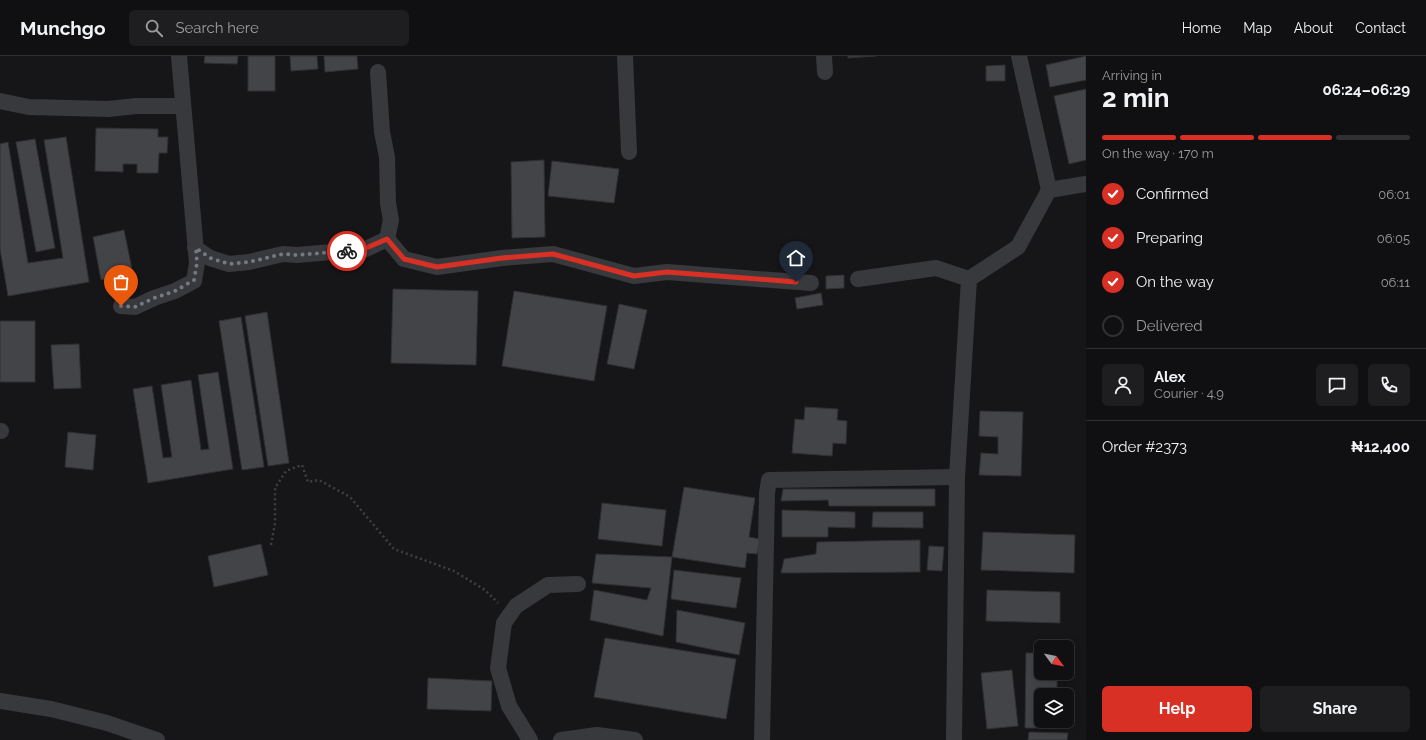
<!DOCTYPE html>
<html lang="en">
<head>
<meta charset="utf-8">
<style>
  :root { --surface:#101012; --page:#1e1e20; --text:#f1f3f6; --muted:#9c9d9f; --line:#303032; --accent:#d93025 }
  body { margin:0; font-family:Raleway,sans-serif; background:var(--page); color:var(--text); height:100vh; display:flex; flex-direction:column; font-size:15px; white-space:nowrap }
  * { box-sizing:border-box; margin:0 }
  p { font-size:13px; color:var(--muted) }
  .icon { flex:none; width:22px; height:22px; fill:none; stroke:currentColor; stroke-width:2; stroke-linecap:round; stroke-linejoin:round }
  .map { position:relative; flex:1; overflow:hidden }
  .drawer { display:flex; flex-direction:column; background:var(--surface); width:340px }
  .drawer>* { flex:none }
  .needle { width:26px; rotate:122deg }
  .buttons { position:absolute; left:1034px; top:584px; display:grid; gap:8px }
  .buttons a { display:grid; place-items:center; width:40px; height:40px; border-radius:6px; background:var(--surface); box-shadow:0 2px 10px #0003,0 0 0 1px var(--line); font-size:20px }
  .pin { position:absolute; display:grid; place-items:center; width:34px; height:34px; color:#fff; margin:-41px -17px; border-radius:50% 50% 50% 0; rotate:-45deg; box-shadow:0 0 4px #0007 }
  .pin .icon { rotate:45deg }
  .courier { position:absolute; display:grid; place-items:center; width:40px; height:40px; margin:-20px; border:3px solid #d93025; border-radius:50%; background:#fff; color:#222; box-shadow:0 1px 5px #0007 }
  .summary em { font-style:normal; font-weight:700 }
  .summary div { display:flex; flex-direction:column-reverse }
  .summary { display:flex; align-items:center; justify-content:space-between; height:68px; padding:0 16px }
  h1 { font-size:26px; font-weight:700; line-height:30px }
  .bar { display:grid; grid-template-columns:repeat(4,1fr); gap:6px 4px; align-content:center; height:48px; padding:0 16px }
  .bar i { height:5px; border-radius:3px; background:var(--line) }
  .bar .active { background:var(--accent) }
  .bar p { grid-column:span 4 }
  .line { display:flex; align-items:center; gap:10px; padding:0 16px; border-top:1px solid var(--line) }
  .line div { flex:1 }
  .round { display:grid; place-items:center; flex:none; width:42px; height:42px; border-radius:6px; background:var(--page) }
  ol { padding:0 16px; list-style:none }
  li { display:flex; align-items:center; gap:12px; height:44px }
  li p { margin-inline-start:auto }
  li .icon { padding:4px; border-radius:50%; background:var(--accent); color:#fff; stroke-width:4 }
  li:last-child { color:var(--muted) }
  li i { width:22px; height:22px; border:2px solid var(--line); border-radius:50% }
  .cta { display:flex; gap:8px; margin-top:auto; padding:8px 16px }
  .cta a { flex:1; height:46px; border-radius:6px; background:var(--accent); color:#fff; font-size:16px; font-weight:700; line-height:46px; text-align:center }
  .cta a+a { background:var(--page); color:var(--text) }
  header { display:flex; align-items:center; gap:24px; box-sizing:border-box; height:56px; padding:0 20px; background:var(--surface); border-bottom:1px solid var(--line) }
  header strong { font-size:19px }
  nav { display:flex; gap:22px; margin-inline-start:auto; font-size:14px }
  .search { width:280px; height:36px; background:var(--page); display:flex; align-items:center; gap:10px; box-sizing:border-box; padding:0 14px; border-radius:6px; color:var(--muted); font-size:15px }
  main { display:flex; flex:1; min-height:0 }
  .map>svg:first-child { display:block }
  .building { fill:#424448; stroke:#303034 }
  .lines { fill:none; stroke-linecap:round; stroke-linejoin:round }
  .path { stroke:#3d4044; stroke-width:2.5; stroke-dasharray:2 3; stroke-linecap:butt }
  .street { stroke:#37393d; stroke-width:16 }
  .done { stroke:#757980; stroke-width:4; stroke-dasharray:0 7.2 }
  .route { stroke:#d93025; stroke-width:5 }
</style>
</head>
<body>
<header>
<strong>Munchgo</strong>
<div class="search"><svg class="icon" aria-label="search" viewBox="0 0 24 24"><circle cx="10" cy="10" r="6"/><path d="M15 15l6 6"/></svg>Search here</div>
<nav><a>Home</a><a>Map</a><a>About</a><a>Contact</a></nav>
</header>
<main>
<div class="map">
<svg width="1086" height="684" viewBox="0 0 1086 684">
  <rect width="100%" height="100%" fill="#161618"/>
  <g class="building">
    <polygon points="205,0 238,0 237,8 204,7"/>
    <rect x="248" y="0" width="27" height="35"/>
    <polygon points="290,0 317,0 318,13 291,15"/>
    <polygon points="324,0 357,0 358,13 325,16"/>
    <polygon points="848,0 876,0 848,2"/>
    <polygon points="1086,0 1086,24 1050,31 1046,9"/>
    <polygon points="1005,9 1005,25 986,25 986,10"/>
    <polygon points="1086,33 1086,104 1069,108 1054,40"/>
    <polygon points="96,72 158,73 158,81 168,81 167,97 159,97 158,117 137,117 137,108 123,108 123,116 95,115"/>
    <polygon points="66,81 89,226 8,240 0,193 0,88 8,86 28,207 63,202 44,84"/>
    <polygon points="35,83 55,192 36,196 16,86"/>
    <polygon points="544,104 545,181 512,182 511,106"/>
    <polygon points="552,105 619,113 614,147 548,140"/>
    <polygon points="124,174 133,218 101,224 93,181"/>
    <polygon points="844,219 844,232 826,233 826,220"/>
    <polygon points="393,233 478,235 476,309 391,307"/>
    <polygon points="514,235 607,250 594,325 502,310"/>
    <polygon points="821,237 823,249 797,253 795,242"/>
    <polygon points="619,248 647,254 634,313 607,308"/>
    <polygon points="267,256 289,407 268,410 245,260"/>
    <polygon points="241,261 264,411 242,414 219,265"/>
    <rect x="0" y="265" width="35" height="61"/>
    <polygon points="79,288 81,332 54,333 51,289"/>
    <polygon points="218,316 233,413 148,427 133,333 152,330 163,402 172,401 161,329 191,324 201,394 209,393 198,319"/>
    <polygon points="805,351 838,353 837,364 847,365 846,388 833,387 832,400 792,397 795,363 804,364"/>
    <polygon points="980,355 1023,356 1021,420 979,419 981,397 998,398 998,381 979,380"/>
    <polygon points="68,376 96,379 93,414 65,411"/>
    <polygon points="684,431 755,442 749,481 760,483 757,498 747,497 745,512 672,501"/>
    <polygon points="783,433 935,433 935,450 829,450 828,444 781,445"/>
    <polygon points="602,447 666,454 662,490 598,483"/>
    <polygon points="782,454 855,456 855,472 828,471 828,481 782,481"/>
    <polygon points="873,456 923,456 923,472 872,471"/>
    <polygon points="983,476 1075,479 1074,517 981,514"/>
    <polygon points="920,484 920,516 781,517 784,503 816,498 817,486"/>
    <polygon points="261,488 268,519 214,531 208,500"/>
    <polygon points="929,490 944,491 942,515 927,514"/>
    <polygon points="596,498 672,501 663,580 590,564 594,534 647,544 651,532 592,527"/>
    <polygon points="674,514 741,522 736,552 671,543"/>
    <polygon points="987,534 1060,536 1060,567 986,565"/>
    <polygon points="677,554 745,567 739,599 676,586"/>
    <polygon points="605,582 736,603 726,663 594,641"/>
    <polygon points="1026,597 1041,597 1041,617 1057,617 1057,639 1041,639 1041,665 1056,665 1056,672 1025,672"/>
    <polygon points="1012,614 1018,670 987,673 981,617"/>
    <polygon points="428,622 492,625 491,655 427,653"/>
    <polygon points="1029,676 1068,677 1067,684 1028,684"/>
  </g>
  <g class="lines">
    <polyline class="path" points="271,489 275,467 275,432 286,415 302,409 308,426 319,424 350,441 394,493 454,515 485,534 498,547"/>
    <g class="street">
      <polyline points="625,0 629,96"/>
      <polyline points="824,0 825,16"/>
      <polyline points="0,45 29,51 108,53 136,50 183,50"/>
      <polyline points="1049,134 1086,128"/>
      <polyline points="387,183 404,203 437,211 502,202 553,198 634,220 667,216 811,227"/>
      <polyline points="195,192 210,202 229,208 249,206 283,198 297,199 366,193 387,183 391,164 388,147 387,101 382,76 378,16"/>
      <polyline points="858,223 936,212 969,223"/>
      <polyline points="121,250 135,251 154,242 175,235 194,225 197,207 179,0"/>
      <polyline points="0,375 1,375"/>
      <polyline points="0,645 51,653 107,667 157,684"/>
      <polyline points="530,684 509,650 498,612 504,567 516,550 548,529 578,528"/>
      <polyline points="561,684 597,679 635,684"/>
      <polyline points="762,684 767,437 769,424 957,421"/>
      <polyline points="954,684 957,421 969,223 1018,191 1049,134 1019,0"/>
    </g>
  </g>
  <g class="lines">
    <polyline class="done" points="121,250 135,251 154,242 175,235 194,224 197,207 196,192 210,202 229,208 249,206 283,198 297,199 347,195"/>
    <polyline class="route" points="347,195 366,192 387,183 404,203 437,211 502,202 553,198 634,220 667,216 796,226"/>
  </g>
</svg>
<div class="buttons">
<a><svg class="needle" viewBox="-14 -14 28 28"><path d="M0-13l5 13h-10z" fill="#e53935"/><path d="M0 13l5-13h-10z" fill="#9c9d9f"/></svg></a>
<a><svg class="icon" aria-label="layers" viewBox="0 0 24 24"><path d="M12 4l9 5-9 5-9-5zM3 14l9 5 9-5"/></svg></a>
</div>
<div class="pin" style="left:121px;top:250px;background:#ea580c"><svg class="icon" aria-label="bag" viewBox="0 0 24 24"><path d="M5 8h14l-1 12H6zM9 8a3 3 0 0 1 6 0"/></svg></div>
<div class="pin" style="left:796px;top:226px;background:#1f2937"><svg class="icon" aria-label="home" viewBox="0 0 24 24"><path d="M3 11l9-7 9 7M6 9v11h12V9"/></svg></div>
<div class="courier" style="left:347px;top:195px"><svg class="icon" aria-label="bike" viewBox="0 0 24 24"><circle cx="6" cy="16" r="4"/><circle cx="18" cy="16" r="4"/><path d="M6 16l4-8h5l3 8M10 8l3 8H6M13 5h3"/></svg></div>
</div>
<section class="drawer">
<div class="summary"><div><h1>2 min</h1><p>Arriving in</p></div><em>06:24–06:29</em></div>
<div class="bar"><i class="active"></i><i class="active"></i><i class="active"></i><i></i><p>On the way · 170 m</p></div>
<ol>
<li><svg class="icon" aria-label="check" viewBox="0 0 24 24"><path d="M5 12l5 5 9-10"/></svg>Confirmed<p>06:01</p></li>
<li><svg class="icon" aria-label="check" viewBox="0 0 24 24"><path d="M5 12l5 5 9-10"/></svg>Preparing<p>06:05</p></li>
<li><svg class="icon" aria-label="check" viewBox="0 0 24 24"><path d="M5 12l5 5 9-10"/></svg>On the way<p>06:11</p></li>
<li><i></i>Delivered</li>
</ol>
<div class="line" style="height:72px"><a class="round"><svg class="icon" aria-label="person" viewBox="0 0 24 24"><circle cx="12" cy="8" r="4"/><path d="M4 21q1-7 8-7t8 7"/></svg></a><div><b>Alex</b><p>Courier · 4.9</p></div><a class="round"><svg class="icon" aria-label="chat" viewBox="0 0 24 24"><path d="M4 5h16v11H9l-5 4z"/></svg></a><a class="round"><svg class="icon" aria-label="phone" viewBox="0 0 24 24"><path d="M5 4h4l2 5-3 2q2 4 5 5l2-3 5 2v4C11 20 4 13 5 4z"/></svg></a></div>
<div class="line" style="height:52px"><div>Order #2373</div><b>₦12,400</b></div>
<div class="cta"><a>Help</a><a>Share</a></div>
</section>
</main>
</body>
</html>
